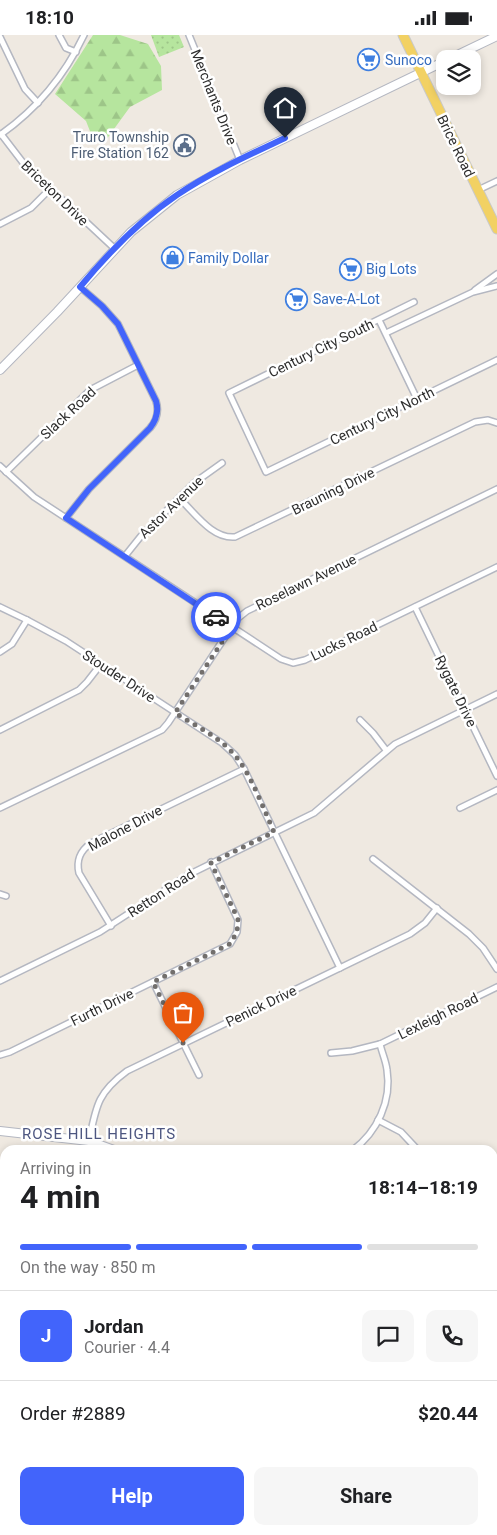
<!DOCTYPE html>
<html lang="en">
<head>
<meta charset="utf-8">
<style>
  :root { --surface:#fff; --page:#f6f6f6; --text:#202124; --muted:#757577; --line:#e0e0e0; --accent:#4264fb }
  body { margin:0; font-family:Roboto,sans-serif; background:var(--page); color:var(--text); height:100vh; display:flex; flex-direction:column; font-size:19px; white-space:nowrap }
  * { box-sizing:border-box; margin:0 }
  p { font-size:16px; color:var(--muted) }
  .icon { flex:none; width:28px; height:28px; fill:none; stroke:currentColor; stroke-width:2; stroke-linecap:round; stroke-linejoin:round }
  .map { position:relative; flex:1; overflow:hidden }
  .panel { position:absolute; left:0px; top:1110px; width:498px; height:390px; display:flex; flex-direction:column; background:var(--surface); border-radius:15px 15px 0 0; box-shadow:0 2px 8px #0003 }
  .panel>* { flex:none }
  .fabs { position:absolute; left:436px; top:15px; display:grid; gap:10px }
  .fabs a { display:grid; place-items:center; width:45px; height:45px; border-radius:10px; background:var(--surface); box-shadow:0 2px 8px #0003; font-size:25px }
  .pin { position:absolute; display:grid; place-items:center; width:42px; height:42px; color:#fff; margin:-51px -21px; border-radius:50% 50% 50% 0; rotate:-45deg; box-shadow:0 0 5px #0007 }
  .pin .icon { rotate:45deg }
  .courier { position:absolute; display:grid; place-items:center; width:50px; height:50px; margin:-25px; border:4px solid #4264fb; border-radius:50%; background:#fff; color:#222; box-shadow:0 1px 6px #0007 }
  .overview em { font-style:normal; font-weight:700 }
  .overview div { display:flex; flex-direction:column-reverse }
  .overview { display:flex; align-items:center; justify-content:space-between; height:85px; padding:0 20px }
  h1 { font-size:32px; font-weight:700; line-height:38px }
  .bar { display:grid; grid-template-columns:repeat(4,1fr); gap:8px 5px; align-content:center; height:60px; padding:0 20px }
  .bar i { height:6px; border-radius:4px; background:var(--line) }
  .bar .current { background:var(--accent) }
  .bar p { grid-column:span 4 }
  .line { display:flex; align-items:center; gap:12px; padding:0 20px; border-top:1px solid var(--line) }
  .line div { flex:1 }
  .round { display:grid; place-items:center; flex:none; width:52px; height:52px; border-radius:10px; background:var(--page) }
  .button { display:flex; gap:10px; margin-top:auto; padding:10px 20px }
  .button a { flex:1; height:58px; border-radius:10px; background:var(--accent); color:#fff; font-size:20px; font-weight:700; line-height:58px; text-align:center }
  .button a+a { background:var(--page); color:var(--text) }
  .status { display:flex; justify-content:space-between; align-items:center; height:35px; padding:0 25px; background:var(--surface); direction:ltr }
  .status svg { height:14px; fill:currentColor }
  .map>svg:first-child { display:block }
  .forest { fill:url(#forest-firs) }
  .garden { fill:url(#garden-dots) }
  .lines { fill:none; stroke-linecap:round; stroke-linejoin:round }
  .street-casing { stroke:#b4b7c1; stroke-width:8 }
  .secondary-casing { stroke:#b4b7c1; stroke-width:10 }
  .primary-casing { stroke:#c9c9c9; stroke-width:11 }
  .street { stroke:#fff; stroke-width:5 }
  .secondary { stroke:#fff; stroke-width:8 }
  .primary { stroke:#f2d163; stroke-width:9 }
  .done { stroke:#726f6d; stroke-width:5; stroke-dasharray:0 9 }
  .route { stroke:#4264fb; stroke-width:6 }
  .labels { text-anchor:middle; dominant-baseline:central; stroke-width:5; stroke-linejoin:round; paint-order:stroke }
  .shop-label { font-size:14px; fill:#366cbe; stroke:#fff; text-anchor:start }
  .street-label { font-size:14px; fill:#2e2e2e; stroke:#fff }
  .service-label { font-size:14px; fill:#4e5e75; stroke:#fff; text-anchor:end }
  .neighbourhood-label { font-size:15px; letter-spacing:1px; fill:#4d5680; stroke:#fff }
</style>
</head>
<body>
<div class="status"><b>18:10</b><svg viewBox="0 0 49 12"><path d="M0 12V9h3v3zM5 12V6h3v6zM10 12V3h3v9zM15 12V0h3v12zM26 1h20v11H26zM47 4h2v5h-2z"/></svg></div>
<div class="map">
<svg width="497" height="1500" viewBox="0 0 497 1500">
  <defs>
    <pattern id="forest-firs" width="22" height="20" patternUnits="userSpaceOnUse" patternTransform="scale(1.25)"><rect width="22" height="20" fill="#b6e59e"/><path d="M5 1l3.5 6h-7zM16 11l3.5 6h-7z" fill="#9dc588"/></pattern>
    <pattern id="garden-dots" width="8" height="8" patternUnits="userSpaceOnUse" patternTransform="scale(1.25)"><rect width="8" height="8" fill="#b6e59e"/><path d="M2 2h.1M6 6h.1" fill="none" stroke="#9dc588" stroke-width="1.8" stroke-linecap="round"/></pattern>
  </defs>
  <rect width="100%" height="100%" fill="#efe9e1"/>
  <polygon class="forest" points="93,0 120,0 148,9 161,31 162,55 130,72 106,105 93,104 86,86 55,59"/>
  <polygon class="garden" points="151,0 179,0 184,12 159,22"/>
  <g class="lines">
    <defs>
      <g id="street">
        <polyline points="59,0 66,13 76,17"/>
        <polyline points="189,0 240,125"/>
        <polyline points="0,2 25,54 38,68"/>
        <polyline points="1,99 24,129 114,213"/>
        <path d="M0 100C37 74 65 40 84 0"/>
        <polyline points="478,155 497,146"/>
        <polyline points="0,189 31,173 50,154"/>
        <polyline points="475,255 497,239"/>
        <polyline points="414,267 229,358 266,437 497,325"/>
        <polyline points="379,285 417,364"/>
        <polyline points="386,298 473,257 497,251"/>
        <polyline points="0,431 34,462 281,624 293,628 305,625 497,532"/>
        <polyline points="6,437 90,355 138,330"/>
        <path d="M179 463C195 478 212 504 235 502L475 387 488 385 497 388"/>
        <path d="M66 483 89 454 150 393C157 385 159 376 156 366L118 289 102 271 80 252"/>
        <polyline points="125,521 141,501 194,448 222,428"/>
        <polyline points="0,572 27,585 66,606 222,708 235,720 244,734 340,933"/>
        <polyline points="415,572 497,741"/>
        <polyline points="0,617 12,609 27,585"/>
        <polyline points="360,685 373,698 386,715"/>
        <polyline points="0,695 79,655 87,647 101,629"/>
        <polyline points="0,773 162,695 168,688 237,584 247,576 497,454"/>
        <polyline points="460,773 497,755"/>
        <polyline points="373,824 469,899 483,913 497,934"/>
        <polyline points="0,859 6,861"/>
        <path d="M111 891 79 838C76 825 80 816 91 808L244 734"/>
        <polyline points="0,946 100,897 188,840 314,778 395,709 497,659"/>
        <polyline points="153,947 199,1040"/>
        <polyline points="331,1018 352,1016 380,1009 497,952"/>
        <polyline points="0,1020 10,1017 230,909 237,897 238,885 211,827"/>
        <polyline points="378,1085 401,1097 416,1113"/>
        <path d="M89 1106C96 1072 97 1058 127 1036L410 899 425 888 437 873"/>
        <path d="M353 1115C377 1097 392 1066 387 1035 386 1026 382 1018 380 1009"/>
        <polyline points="0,1168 5,1169"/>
        <polyline points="0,1292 5,1290"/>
        <polyline points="0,1380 5,1381"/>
        <polyline points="0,1457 5,1454"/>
        <polyline points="62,1495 62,1500"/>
        <polyline points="193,1495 203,1500"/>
        <polyline points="181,1500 184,1495"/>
        <polyline points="242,1500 245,1495"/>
      </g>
      <g id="secondary">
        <polyline points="449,24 497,1"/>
        <polyline points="0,335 57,277 131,197 177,160 240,125 445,26"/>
        <polyline points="0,1096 89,1106 114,1115"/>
        <polyline points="356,1495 358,1500"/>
      </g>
      <g id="primary">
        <polyline points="403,0 497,194"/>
        <polyline points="492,1404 497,1401"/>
        <polyline points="334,1500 342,1495"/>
      </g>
    </defs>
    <use href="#street" class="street-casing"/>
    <use href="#secondary" class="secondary-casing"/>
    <use href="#primary" class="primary-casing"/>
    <use href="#street" class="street"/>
    <use href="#secondary" class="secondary"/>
    <use href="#primary" class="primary"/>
  </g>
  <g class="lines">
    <path class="done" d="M183 1008 153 947 230 909 237 897 238 884 211 828 274 797C263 773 249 733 230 715 215 700 193 689 175 678L232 592 216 582"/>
    <path class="route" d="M216 582 66 483 89 454 150 393C157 384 159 376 156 366L118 289 102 271 80 252C109 217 140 185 177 160 211 137 249 120 285 103"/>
  </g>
  <defs>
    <symbol id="supermarket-ring" viewBox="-11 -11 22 22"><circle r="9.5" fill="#fff" stroke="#3f7fe0" stroke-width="1.5"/><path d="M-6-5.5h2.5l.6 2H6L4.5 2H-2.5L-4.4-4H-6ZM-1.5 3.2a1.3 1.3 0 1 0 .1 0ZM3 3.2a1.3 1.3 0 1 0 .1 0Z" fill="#3f7fe0"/></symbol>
    <symbol id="civic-ring" viewBox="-11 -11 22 22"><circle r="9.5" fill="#fff" stroke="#5c6f8a" stroke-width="1.5"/><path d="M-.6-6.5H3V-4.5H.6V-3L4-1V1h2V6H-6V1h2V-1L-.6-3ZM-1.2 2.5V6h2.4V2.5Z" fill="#5c6f8a"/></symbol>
    <symbol id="shop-ring" viewBox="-11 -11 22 22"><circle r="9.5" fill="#fff" stroke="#3f7fe0" stroke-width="1.5"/><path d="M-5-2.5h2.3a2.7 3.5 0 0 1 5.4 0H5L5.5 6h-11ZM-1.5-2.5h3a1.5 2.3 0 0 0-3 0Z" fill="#3f7fe0"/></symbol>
  </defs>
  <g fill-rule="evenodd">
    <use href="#supermarket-ring" x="356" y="12" width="25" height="25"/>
    <use href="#civic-ring" x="172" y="98" width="25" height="25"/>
    <use href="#shop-ring" x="160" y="210" width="25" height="25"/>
    <use href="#supermarket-ring" x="338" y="222" width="25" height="25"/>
    <use href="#supermarket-ring" x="284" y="252" width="25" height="25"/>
  </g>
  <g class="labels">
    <g class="shop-label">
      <text x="385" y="25">Sunoco</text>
      <text x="188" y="223">Family Dollar</text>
      <text x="366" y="234">Big Lots</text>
      <text x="313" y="264">Save-A-Lot</text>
    </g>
    <g class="street-label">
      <text transform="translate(214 62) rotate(68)">Merchants Drive</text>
      <text transform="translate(456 111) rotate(64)">Brice Road</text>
      <text transform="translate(55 158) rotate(44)">Briceton Drive</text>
      <text transform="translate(321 313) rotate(-26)">Century City South</text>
      <text transform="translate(68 378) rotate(-43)">Slack Road</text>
      <text transform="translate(382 381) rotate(-26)">Century City North</text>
      <text transform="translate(333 456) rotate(-26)">Brauning Drive</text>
      <text transform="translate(171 472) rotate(-44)">Astor Avenue</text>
      <text transform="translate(306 547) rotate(-26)">Roselawn Avenue</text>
      <text transform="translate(344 606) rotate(-26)">Lucks Road</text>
      <text transform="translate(119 641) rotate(33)">Stouder Drive</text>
      <text transform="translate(456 656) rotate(64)">Rygate Drive</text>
      <text transform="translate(125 793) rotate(-28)">Malone Drive</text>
      <text transform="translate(161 858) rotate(-33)">Retton Road</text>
      <text transform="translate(261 971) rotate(-26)">Penick Drive</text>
      <text transform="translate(102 972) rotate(-26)">Furth Drive</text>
      <text transform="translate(438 981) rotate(-26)">Lexleigh Road</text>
    </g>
    <g class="service-label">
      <text x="169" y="102">Truro Township<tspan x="169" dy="16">Fire Station 162</tspan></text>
    </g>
    <g class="neighbourhood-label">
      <text x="99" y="1099">ROSE HILL HEIGHTS</text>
    </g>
  </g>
</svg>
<div class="fabs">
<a><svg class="icon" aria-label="layers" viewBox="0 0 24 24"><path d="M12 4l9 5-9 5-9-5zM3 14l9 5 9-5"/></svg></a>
</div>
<div class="pin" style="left:183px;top:1008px;background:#ea580c"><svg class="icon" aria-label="bag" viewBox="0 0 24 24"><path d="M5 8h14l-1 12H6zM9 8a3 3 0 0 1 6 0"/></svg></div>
<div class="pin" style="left:285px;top:103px;background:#1f2937"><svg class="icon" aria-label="home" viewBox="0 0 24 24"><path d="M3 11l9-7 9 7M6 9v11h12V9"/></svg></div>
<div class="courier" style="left:216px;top:582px"><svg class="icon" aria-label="car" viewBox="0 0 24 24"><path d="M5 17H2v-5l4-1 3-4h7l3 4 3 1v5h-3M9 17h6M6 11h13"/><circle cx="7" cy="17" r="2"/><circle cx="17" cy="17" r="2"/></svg></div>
<section class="panel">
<div class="overview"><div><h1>4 min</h1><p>Arriving in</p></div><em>18:14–18:19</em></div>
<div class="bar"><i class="current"></i><i class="current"></i><i class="current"></i><i></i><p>On the way · 850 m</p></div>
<div class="line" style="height:90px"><b class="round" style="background:var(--accent);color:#fff">J</b><div><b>Jordan</b><p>Courier · 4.4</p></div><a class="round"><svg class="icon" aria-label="chat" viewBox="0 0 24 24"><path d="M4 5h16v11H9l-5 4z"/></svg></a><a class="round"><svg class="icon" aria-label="phone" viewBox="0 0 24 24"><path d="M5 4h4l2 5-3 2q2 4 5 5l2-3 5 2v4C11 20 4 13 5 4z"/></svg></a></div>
<div class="line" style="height:65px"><div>Order #2889</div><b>$20.44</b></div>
<div class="button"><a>Help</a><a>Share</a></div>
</section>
</div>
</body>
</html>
